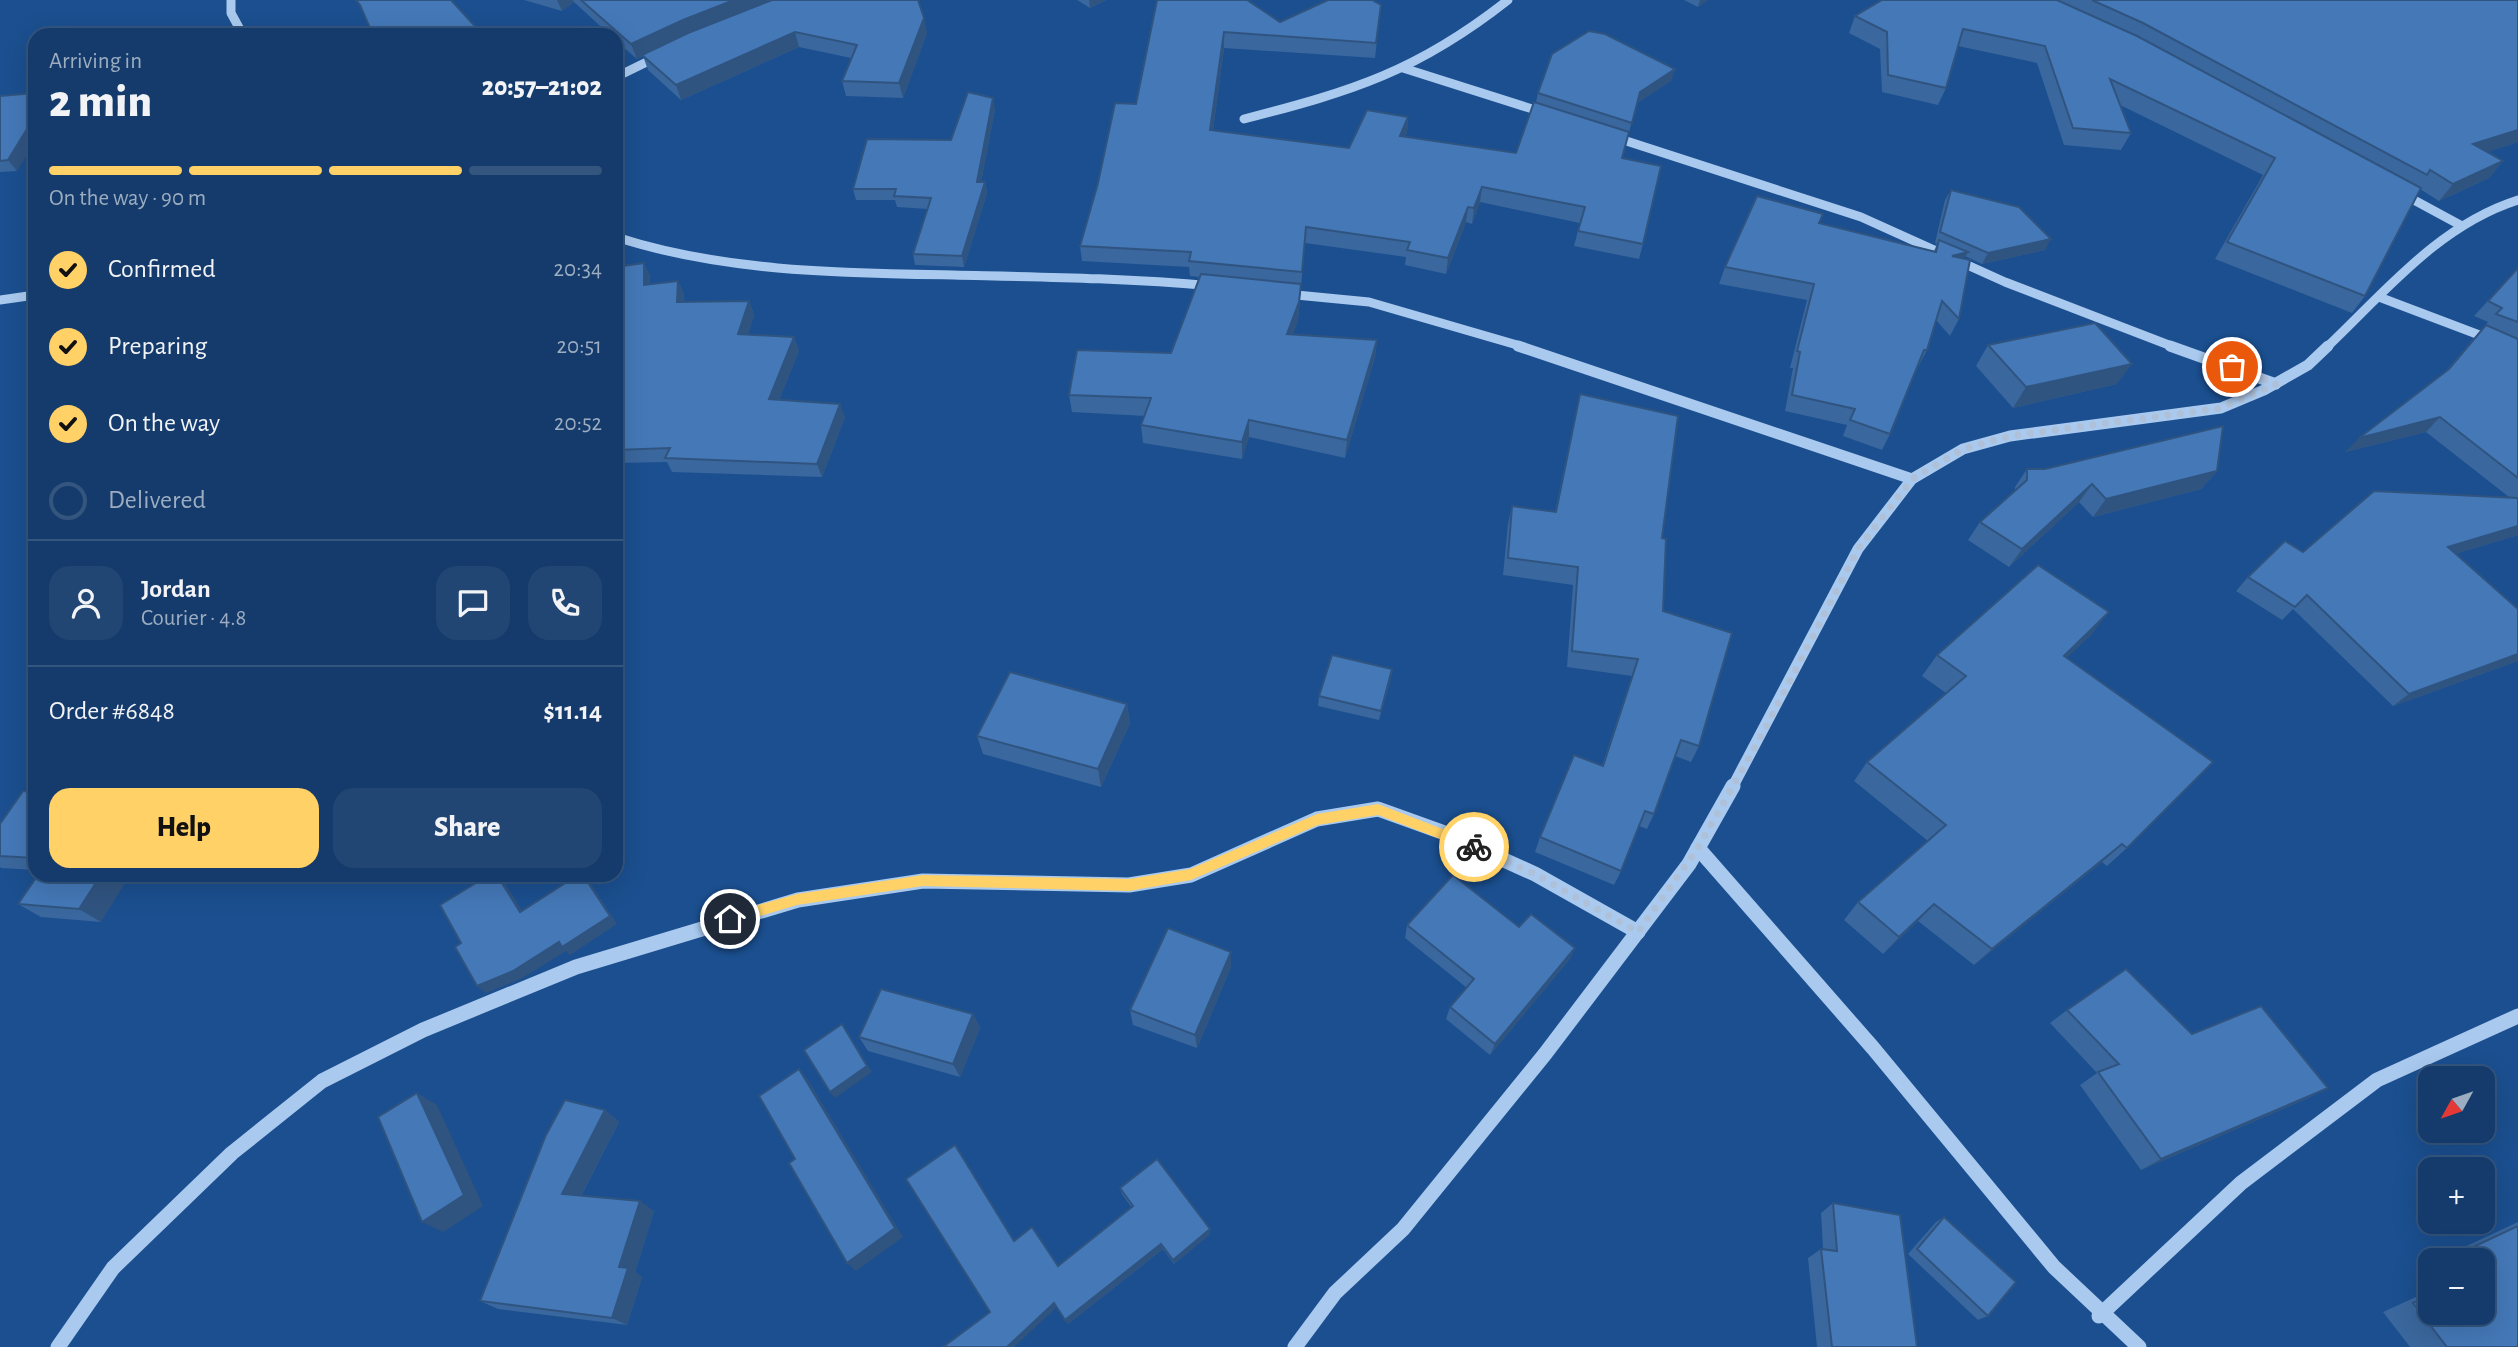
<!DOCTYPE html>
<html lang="en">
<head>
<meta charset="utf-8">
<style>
  :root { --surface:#143b6b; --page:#214673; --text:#f1f3f6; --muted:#9dadc1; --line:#33557e; --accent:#ffd166 }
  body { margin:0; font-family:"Alegreya Sans",sans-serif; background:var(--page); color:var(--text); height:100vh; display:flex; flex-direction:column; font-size:26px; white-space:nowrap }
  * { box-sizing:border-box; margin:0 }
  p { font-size:23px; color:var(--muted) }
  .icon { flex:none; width:38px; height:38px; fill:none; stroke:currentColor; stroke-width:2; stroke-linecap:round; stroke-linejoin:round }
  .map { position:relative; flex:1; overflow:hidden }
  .panel { position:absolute; left:28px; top:28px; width:595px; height:854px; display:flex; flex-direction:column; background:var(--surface); border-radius:21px; box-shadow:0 7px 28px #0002,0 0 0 2px var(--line) }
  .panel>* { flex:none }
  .needle { width:46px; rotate:230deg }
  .fabs { position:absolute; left:2418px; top:1066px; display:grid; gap:14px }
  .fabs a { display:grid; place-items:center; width:77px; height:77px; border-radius:14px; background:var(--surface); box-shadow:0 7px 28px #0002,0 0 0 2px var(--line); font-size:35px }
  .pin { position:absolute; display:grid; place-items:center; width:60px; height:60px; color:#fff; margin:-30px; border:4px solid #fff; border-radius:50%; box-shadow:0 2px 7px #0007 }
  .courier { position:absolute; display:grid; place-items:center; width:70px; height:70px; margin:-35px; border:5px solid #ffd166; border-radius:50%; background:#fff; color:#222; box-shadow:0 2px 9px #0007 }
  .headline em { font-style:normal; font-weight:800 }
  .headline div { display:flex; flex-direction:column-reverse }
  .headline { display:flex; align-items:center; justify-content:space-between; height:119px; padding:0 21px }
  h1 { font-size:46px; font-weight:800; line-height:52px }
  .bar { display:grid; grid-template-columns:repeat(4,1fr); gap:10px 7px; align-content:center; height:84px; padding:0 21px }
  .bar i { height:9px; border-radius:5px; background:var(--line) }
  .bar .on { background:var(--accent) }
  .bar p { grid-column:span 4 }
  .line { display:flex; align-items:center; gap:18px; padding:0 21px; border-top:2px solid var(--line) }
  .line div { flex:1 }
  .round { display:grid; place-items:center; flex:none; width:74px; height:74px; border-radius:21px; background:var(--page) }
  ol { padding:0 21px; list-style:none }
  li { display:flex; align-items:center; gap:21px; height:77px }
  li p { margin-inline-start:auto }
  li .icon { padding:7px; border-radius:50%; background:var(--accent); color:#111; stroke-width:4 }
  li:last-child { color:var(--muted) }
  li i { width:38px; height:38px; border:4px solid var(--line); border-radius:50% }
  .primary-button { display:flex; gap:14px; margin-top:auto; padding:14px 21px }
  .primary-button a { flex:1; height:80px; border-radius:21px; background:var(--accent); color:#111; font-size:28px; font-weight:800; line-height:80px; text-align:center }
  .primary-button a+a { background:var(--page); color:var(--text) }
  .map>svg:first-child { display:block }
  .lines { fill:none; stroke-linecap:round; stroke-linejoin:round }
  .minor-far2 { stroke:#a9c9ee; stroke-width:9 }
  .minor-far1 { stroke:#a9c9ee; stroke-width:11 }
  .minor { stroke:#a9c9ee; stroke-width:15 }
  .wall { fill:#3a679d }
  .shaded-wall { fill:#305480 }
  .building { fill:#4478b7; stroke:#305480; stroke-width:2 }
  .route { fill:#ffd166 }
  .done { stroke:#afc1d8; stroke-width:7; stroke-dasharray:0 12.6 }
</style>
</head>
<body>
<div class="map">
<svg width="2518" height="1347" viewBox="0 0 2518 1347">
  <rect width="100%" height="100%" fill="#1b4f8f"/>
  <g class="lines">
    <g class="minor-far2">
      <polyline points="231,0 231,13 243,35"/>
      <polyline points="1403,68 1548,114"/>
      <polyline points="616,77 659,56"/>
      <path d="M1244 119C1353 91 1418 71 1508 0"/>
      <polyline points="1611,136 1861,217 2005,282 2174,347"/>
      <polyline points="2401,193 2462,226"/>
      <path d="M616 237C724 272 840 273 953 275 1040 277 1126 278 1213 286"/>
      <polyline points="1286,294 1369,302 1524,347"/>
      <polyline points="2379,297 2511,347"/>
      <polyline points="0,300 35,295"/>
      <path d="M2327 347C2385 292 2439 225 2518 200"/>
    </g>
    <g class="minor-far1">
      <polyline points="1518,346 1912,479"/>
      <polyline points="2170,346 2276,384"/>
      <polyline points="2506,346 2518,350"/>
      <polyline points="1732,788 1858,549 1912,479 1963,449 2010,436 2221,408 2264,390 2308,365 2328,346"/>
    </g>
    <g class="minor">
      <polyline points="1698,848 1873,1048 2054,1267 2139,1347"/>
      <polyline points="2099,1316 2241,1183 2377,1080 2518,1016"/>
      <polyline points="58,1347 113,1268 232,1153 322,1081 423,1030 576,967 798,900 923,881 1129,885 1191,875 1317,819 1378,809 1442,832 1535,874 1638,932"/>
      <polyline points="1295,1347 1335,1293 1403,1229 1545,1054 1689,864 1733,786"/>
    </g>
  </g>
  <g class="wall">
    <polygon points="524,0 918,0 927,33 903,98 846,96 842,81 851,58 799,47 681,100 648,70 643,56 637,59 616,41 616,35 610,35 574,2 562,11"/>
    <polygon points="1077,0 1106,0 1090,8"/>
    <polygon points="1157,0 1280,22 1381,5 1375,58 1224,48 1213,130 1349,148 1408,117 1407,133 1405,137 1516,153 1536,102 1538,93 1672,80 1637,103 1622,158 1643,244 1639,259 1574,246 1580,223 1480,202 1472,224 1466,222 1446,274 1405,265 1406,257 1305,243 1298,320 1293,334 1377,340 1375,357 1345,458 1249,437 1242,459 1143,443 1141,425 1145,416 1072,412 1069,395 1171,353 1199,277 1190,276 1189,267 1082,261 1080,246 1136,104"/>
    <polygon points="1684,0 1708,0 1698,7"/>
    <polygon points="1882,0 2518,0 2518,142 2487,152 2503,161 2489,178 2439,201 2420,189 2365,296 2352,313 2215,259 2263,175 2120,105 2131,133 2121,150 2064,145 2037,63 1958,46 1946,88 1938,105 1882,92 1880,49 1849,33 1855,16"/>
    <polygon points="0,96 17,171 0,172"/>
    <polygon points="995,109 981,182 985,182 987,193 964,267 915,265 913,254 928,209 897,207 895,200 856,200 853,189 951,140"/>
    <polygon points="1951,190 2045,250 1982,264 1965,256 1959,319 1950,336 1936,320 1927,350 1918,367 1917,367 1890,434 1882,450 1843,436 1847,425 1785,411 1793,368 1790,368 1807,300 1719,284 1725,267 1819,223 1934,251 1937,244 1935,243 1945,200"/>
    <polygon points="644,263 650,277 650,284 678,281 684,294 684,302 749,301 754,315 748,334 794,337 799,351 779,400 845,417 822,477 672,472 667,462 616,463 616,267"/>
    <polygon points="2518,268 2518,535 2455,554 2518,609 2518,661 2393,706 2293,609 2282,620 2236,591 2248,577 2303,552 2509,497 2426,432 2345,452 2445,372 2488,322 2474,316"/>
    <polygon points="1988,345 2117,384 2013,408 1976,366"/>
    <polygon points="1580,394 1662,538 1663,611 1699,746 1691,762 1675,756 1654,814 1647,829 1639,826 1621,871 1614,885 1535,852 1540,837 1602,766 1632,676 1567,667 1573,585 1503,575 1508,524 1512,506 1555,512"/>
    <polygon points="2027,469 2217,471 2201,489 2093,517 2079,502 2009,567 1968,540 1980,522 2015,491 2015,487"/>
    <polygon points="2092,634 2066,658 2127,848 2107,866 2102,862 1974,965 1918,921 1883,954 1844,920 1858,902 1928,841 1854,781 1867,762 1946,693 1922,676 1937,655"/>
    <polygon points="1392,669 1391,678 1379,720 1318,706 1319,696"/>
    <polygon points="1127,704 1130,723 1101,787 983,754 977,736"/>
    <polygon points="35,792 35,870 1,868 0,867 0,824"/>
    <polygon points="38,875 101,922 41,917 18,904"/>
    <polygon points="1407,925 1519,927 1575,948 1569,960 1490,1055 1446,1019 1450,1007 1467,988 1405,938"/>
    <polygon points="1231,967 1197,1048 1133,1025 1130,1010"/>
    <polygon points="2067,1010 2192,1034 2328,1088 2304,1100 2141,1170 2080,1085 2097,1073 2050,1023"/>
    <polygon points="973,1014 980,1028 960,1077 868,1051 859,1037"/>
    <polygon points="605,1110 619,1122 581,1196 654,1211 635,1272 642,1277 627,1325 498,1309 480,1301"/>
    <polygon points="1120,1188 1210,1229 1210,1234 1174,1264 1163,1249 1068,1324 1057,1307 990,1312 1014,1241 1058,1266 1132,1208 1122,1194"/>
    <polygon points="1833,1203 1917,1347 1817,1347 1808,1258 1821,1249 1823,1249 1821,1213"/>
    <polygon points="1944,1217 1988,1316 1978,1320 1908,1254 1936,1222"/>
    <polygon points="2518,1222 2518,1347 2410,1347 2383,1312 2431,1290 2431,1312 2483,1312 2483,1260 2445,1260 2443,1257"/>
  </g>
  <g class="shaded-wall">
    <polygon points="557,0 573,0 574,2 562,11"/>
    <polygon points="734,0 776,0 642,55 643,56 637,59 631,44 683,20"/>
    <polygon points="1089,0 1106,0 1090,8"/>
    <polygon points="1700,0 1708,0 1698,7"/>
    <polygon points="924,18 927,33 903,98 899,83"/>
    <polygon points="795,32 799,47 681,100 676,85"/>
    <polygon points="1224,32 1224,48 1211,146 1210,130"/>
    <polygon points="1675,69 1672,80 1637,103 1629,134 1640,92"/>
    <polygon points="993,98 995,109 979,193 977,182"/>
    <polygon points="35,116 35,142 17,171 8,160"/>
    <polygon points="1408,117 1407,133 1399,151 1400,136"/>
    <polygon points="2518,130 2518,142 2460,161 2473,144"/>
    <polygon points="2503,161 2489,178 2439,201 2453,184"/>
    <polygon points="985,182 987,193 964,267 962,256"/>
    <polygon points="1482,187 1480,202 1472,224 1474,208"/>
    <polygon points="1468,207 1466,222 1446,274 1448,258"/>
    <polygon points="2051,239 2045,250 1982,264 1988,253"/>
    <polygon points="1968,252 1959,269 1952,256"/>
    <polygon points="644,263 650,277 650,299 644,285"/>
    <polygon points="678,281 684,294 683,315 677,302"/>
    <polygon points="1301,284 1298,320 1287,352 1287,334"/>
    <polygon points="749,301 754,315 744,347 738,334"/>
    <polygon points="794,337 799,351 774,413 769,399"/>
    <polygon points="1377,340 1375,357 1345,458 1347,440"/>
    <polygon points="2132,364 2117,384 2013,408 2026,387"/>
    <polygon points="840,404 845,417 822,477 817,464"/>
    <polygon points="2440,417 2426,432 2345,452 2359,438"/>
    <polygon points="1249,420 1249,437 1242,459 1242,442"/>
    <polygon points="2217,471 2201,489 2093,517 2106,499"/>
    <polygon points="2092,484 2079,502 2009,567 2022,549"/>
    <polygon points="2518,526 2518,535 2432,561 2448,547"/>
    <polygon points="2109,612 2092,634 2047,676 2064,656"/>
    <polygon points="2518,654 2518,661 2393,706 2409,694"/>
    <polygon points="1392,669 1391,678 1379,720 1381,711"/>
    <polygon points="1127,704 1130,723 1101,787 1098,769"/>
    <polygon points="2122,844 2102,862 1974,965 1992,949"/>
    <polygon points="101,875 130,875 101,922 79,909"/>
    <polygon points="497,875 503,880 528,920 520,912"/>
    <polygon points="584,875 589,881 617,924 570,955 566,951 521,979 486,993 477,986 559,942"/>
    <polygon points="1934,904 1918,921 1883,954 1899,937"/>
    <polygon points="1575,948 1569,960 1490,1055 1495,1044"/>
    <polygon points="1231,952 1231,967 1197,1048 1195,1035"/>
    <polygon points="973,1014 980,1028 960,1077 953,1064"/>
    <polygon points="847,1031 872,1072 835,1098 830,1092"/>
    <polygon points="799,1069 808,1080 903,1237 856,1271 847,1263"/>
    <polygon points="2328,1088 2304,1100 2141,1170 2161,1159"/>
    <polygon points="417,1093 437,1105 483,1206 443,1232 422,1222"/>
    <polygon points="605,1110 619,1122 577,1203 562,1194"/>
    <polygon points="640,1201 654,1211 635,1272 642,1277 627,1325 612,1318 619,1267"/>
    <polygon points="1210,1229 1210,1234 1174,1264 1173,1260"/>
    <polygon points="1161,1244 1163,1249 1068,1324 1065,1320"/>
    <polygon points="1054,1303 1057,1307 1014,1347 1007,1347"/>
  </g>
  <g class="building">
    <polygon points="356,0 451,0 483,35 373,35 360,5"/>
    <polygon points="581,0 734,0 683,20 631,44"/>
    <polygon points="772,0 918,0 924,18 899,83 842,81 857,45 795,32 676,85 642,55 688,33"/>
    <polygon points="1157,0 1247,0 1280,22 1328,0 1372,0 1381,5 1376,43 1224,32 1210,130 1349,148 1367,110 1408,117 1400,136 1516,153 1534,102 1629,132 1622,158 1661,166 1643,244 1578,231 1585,207 1482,187 1474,208 1468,207 1448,258 1407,250 1410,242 1306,227 1302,272 1189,261 1191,252 1080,246 1098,183 1115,103 1136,104"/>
    <polygon points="1882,0 2057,0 2137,36 2421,188 2365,296 2227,242 2275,158 2110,79 2131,133 2073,128 2045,46 1963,29 1946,88 1888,75 1887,32 1855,16"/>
    <polygon points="2092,0 2518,0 2518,130 2473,144 2503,161 2453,184 2430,170 2427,175 2143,23"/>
    <polygon points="1589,31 1605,34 1675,69 1640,92 1632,123 1538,93 1552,54"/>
    <polygon points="968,92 993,98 977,182 985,182 962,256 913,254 931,198 894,196 896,189 853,189 867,139 951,140"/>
    <polygon points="35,93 35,116 8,160 0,161 0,96"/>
    <polygon points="1951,190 2019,207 2051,239 1988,253 1940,232"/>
    <polygon points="1757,196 1823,214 1819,223 1936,252 1939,240 1968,252 1952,256 1970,260 1959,319 1942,301 1927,350 1924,350 1890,434 1850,420 1855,409 1792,395 1800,352 1797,351 1814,284 1725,267"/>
    <polygon points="644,263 644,285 678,281 677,302 749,301 738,334 794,337 769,399 840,404 817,464 665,458 670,448 616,450 616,267"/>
    <polygon points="2518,268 2518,322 2496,314 2502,308 2488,301"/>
    <polygon points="1201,274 1301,284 1299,302 1287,334 1377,340 1347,440 1249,420 1242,442 1141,425 1151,398 1069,395 1077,350 1171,353"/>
    <polygon points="2095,323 2132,364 2026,387 1988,345"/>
    <polygon points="2486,325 2518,339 2518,478 2440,417 2359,438 2449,369"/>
    <polygon points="1580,394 1678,416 1662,538 1666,539 1663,611 1732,633 1699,746 1681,740 1654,814 1645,811 1621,871 1540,837 1574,755 1603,766 1638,659 1572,651 1578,567 1508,558 1512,506 1556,512"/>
    <polygon points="2223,426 2217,471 2106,499 2092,484 2022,549 1980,522 2027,480 2027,469 2045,469"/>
    <polygon points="2374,491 2518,498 2518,526 2448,547 2518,609 2518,654 2409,694 2307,595 2295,607 2248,577 2285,541 2303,552"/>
    <polygon points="2038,565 2109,612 2064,656 2213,762 2127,848 2122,844 1992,949 1934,904 1899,937 1858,902 1946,825 1867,762 1966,676 1937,655"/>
    <polygon points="1332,655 1392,669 1381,711 1319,696"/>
    <polygon points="1010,672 1127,704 1098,769 977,736"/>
    <polygon points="23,791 35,792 35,858 0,856 0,824"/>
    <polygon points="38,875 101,875 79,909 18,904"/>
    <polygon points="489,875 497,875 520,912 578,875 583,875 610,916 562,947 559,942 513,971 477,986 455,947 461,943 440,905"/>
    <polygon points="1453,875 1519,927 1531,914 1575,948 1495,1044 1450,1007 1474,979 1407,925"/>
    <polygon points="1168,928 1231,952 1195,1035 1130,1010"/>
    <polygon points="2126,969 2192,1034 2261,1006 2328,1088 2161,1159 2098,1072 2119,1064 2067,1010"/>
    <polygon points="881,989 973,1014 953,1064 859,1037"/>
    <polygon points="842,1024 867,1066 830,1092 804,1050"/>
    <polygon points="799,1069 895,1228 847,1263 789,1163 795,1159 759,1096"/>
    <polygon points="417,1093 464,1195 422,1222 378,1117"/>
    <polygon points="565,1100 605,1110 562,1194 640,1201 619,1267 628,1268 612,1318 480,1301 546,1135"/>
    <polygon points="955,1145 1014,1241 1032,1227 1058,1266 1133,1206 1120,1188 1157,1159 1210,1229 1173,1260 1161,1244 1065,1320 1054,1303 1007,1347 943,1347 990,1312 906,1179"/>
    <polygon points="1833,1203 1900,1215 1917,1347 1832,1347 1821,1249 1837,1251"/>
    <polygon points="1944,1217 2016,1282 1988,1316 1917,1249"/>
    <polygon points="2518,1226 2518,1347 2447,1347 2413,1303 2431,1295 2431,1312 2483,1312 2483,1271 2490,1268 2473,1247"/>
  </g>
  <polygon class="route" points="1378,804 1479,843 1480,847 1474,852 1378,815 1318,825 1191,880 1129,891 923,886 797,905 730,925 724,919 730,913 797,894 923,875 1129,879 1190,869 1317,814"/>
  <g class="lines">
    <polyline class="done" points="1474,847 1535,874 1638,932 1698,848 1765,729 1858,549 1912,479 1963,449 2010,436 2221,408 2276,384 2232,367"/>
  </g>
</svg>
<div class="fabs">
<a><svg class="needle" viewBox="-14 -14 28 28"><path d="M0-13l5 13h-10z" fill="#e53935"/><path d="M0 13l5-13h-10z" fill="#9dadc1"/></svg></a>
<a>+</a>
<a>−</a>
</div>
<div class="pin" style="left:2232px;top:367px;background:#ea580c"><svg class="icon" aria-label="bag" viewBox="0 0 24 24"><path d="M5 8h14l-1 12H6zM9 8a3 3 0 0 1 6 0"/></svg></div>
<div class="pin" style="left:730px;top:919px;background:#1f2937"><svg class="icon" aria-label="home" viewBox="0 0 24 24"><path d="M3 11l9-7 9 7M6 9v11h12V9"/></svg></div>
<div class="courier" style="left:1474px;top:847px"><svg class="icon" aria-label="bike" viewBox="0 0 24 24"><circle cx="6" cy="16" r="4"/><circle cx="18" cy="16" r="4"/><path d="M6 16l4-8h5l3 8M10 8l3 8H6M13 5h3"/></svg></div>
<section class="panel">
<div class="headline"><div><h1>2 min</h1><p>Arriving in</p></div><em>20:57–21:02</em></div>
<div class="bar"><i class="on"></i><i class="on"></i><i class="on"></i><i></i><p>On the way · 90 m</p></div>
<ol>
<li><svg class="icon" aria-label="check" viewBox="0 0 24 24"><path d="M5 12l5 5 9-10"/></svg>Confirmed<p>20:34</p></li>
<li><svg class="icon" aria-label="check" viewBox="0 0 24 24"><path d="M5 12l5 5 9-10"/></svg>Preparing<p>20:51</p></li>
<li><svg class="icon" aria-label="check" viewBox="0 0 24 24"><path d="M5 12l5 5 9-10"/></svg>On the way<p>20:52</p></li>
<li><i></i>Delivered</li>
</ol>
<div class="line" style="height:126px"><a class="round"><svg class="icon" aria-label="person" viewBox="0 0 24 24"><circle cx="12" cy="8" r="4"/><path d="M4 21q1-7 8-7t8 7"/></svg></a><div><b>Jordan</b><p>Courier · 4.8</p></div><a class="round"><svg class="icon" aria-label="chat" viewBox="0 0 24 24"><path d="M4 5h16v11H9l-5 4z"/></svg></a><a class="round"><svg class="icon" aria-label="phone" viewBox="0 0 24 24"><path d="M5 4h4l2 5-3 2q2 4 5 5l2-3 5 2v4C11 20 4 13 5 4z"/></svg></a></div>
<div class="line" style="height:91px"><div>Order #6848</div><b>$11.14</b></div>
<div class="primary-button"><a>Help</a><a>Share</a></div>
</section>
</div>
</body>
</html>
